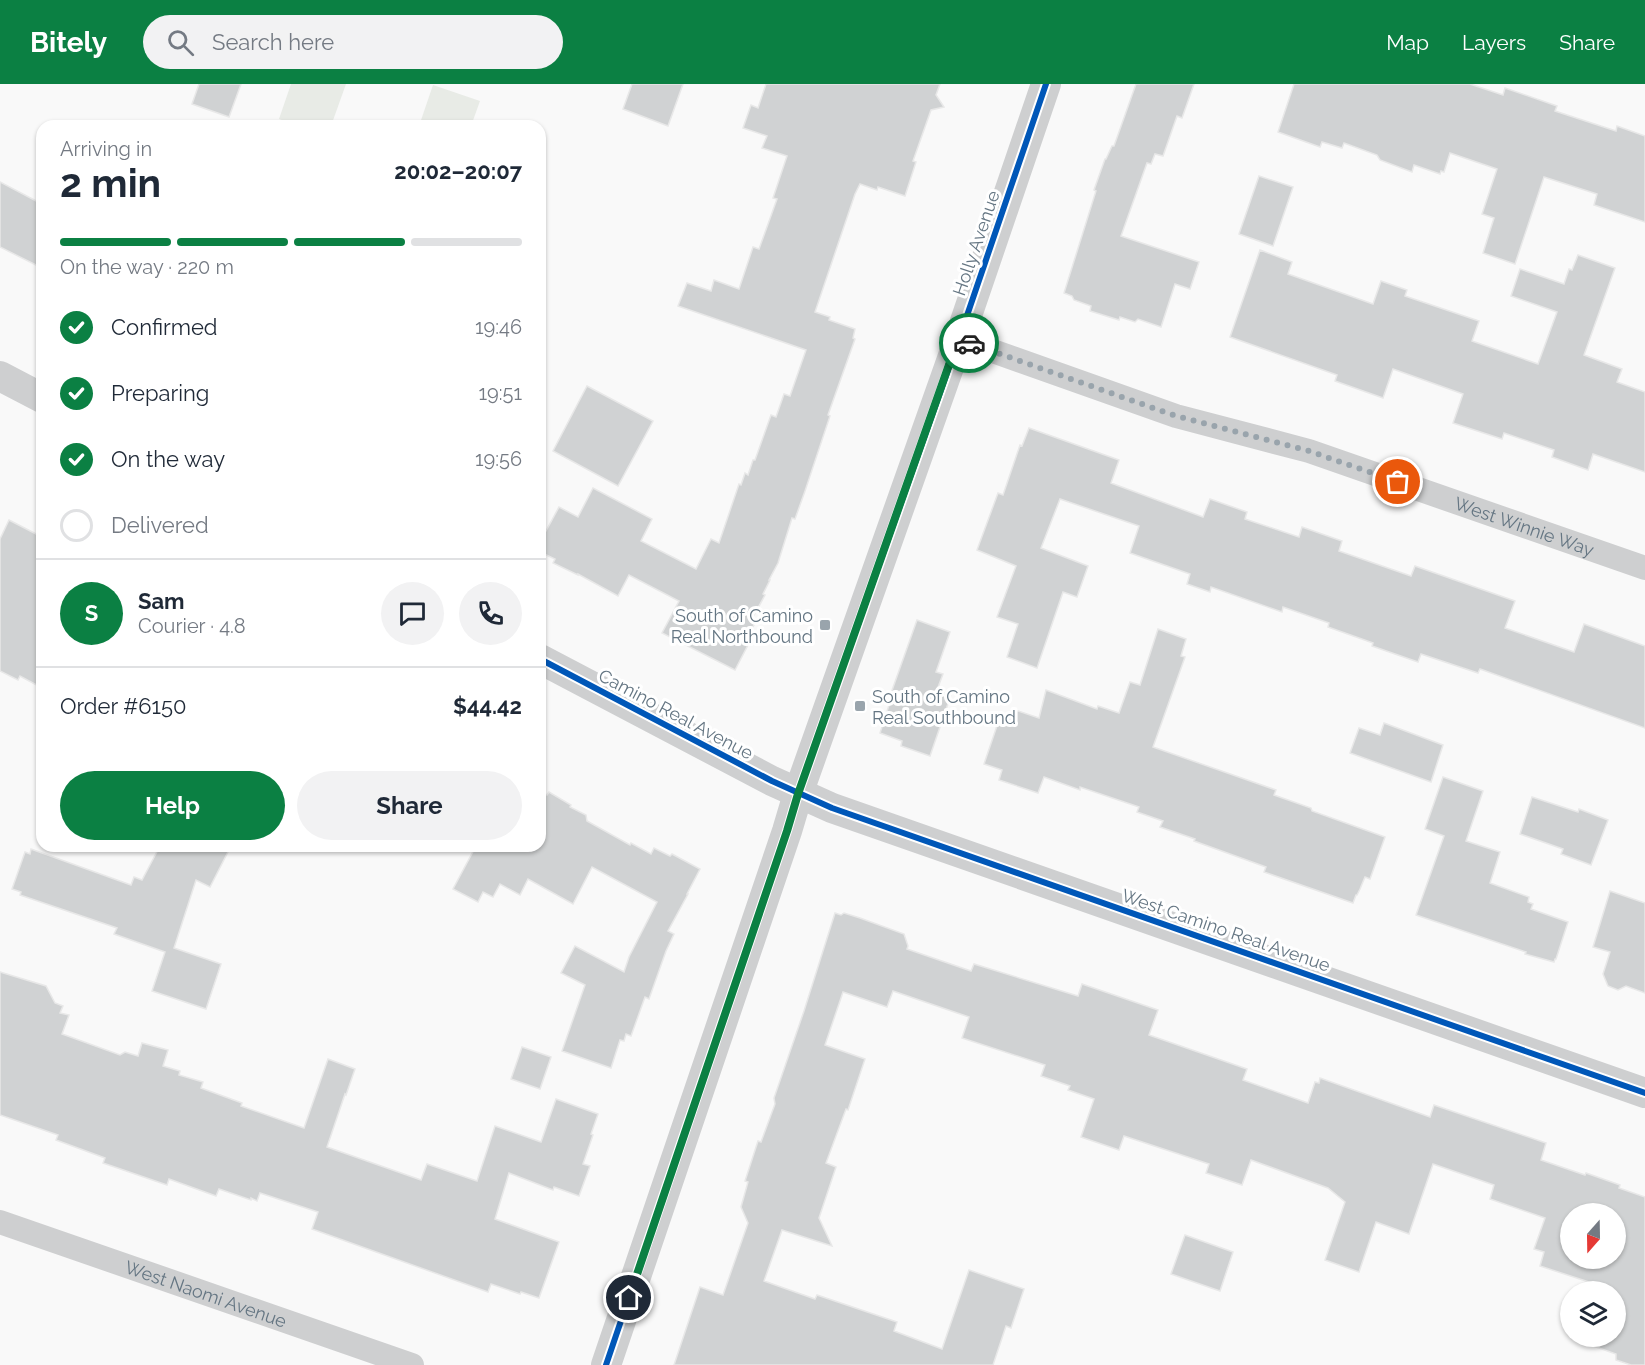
<!DOCTYPE html>
<html lang="en">
<head>
<meta charset="utf-8">
<style>
  :root { --surface:#fff; --page:#f2f2f3; --text:#1f2937; --muted:#747a83; --line:#e0e1e3; --accent:#0b8043 }
  body { margin:0; font-family:Raleway,sans-serif; background:var(--page); color:var(--text); height:100vh; display:flex; flex-direction:column; font-size:22px; white-space:nowrap }
  * { box-sizing:border-box; margin:0 }
  p { font-size:20px; color:var(--muted) }
  .icon { flex:none; width:33px; height:33px; fill:none; stroke:currentColor; stroke-width:2; stroke-linecap:round; stroke-linejoin:round }
  .map { position:relative; flex:1; overflow:hidden }
  .drawer { position:absolute; left:36px; top:36px; width:510px; height:732px; display:flex; flex-direction:column; background:var(--surface); border-radius:18px; box-shadow:0 2px 4px #0004 }
  .drawer>* { flex:none }
  .needle { width:39px; rotate:200deg }
  .buttons { position:absolute; left:1560px; top:1119px; display:grid; gap:12px }
  .buttons a { display:grid; place-items:center; width:66px; height:66px; border-radius:50%; background:var(--surface); box-shadow:0 2px 4px #0004; font-size:30px }
  .pin { position:absolute; display:grid; place-items:center; width:51px; height:51px; color:#fff; margin:-26px; border:3px solid #fff; border-radius:50%; box-shadow:0 2px 6px #0007 }
  .courier { position:absolute; display:grid; place-items:center; width:60px; height:60px; margin:-30px; border:4px solid #0b8043; border-radius:50%; background:#fff; color:#222; box-shadow:0 2px 8px #0007 }
  .summary em { font-style:normal; font-weight:700 }
  .summary div { display:flex; flex-direction:column-reverse }
  .summary { display:flex; align-items:center; justify-content:space-between; height:102px; padding:0 24px }
  h1 { font-size:39px; font-weight:700; line-height:45px }
  .bar { display:grid; grid-template-columns:repeat(4,1fr); gap:9px 6px; align-content:center; height:72px; padding:0 24px }
  .bar i { height:8px; border-radius:4px; background:var(--line) }
  .bar .on { background:var(--accent) }
  .bar p { grid-column:span 4 }
  .line { display:flex; align-items:center; gap:15px; padding:0 24px; border-top:2px solid var(--line) }
  .line div { flex:1 }
  .round { display:grid; place-items:center; flex:none; width:63px; height:63px; border-radius:32px; background:var(--page) }
  ol { padding:0 24px; list-style:none }
  li { display:flex; align-items:center; gap:18px; height:66px }
  li p { margin-inline-start:auto }
  li .icon { padding:6px; border-radius:50%; background:var(--accent); color:#fff; stroke-width:4 }
  li:last-child { color:var(--muted) }
  li i { width:33px; height:33px; border:3px solid var(--line); border-radius:50% }
  .action { display:flex; gap:12px; margin-top:auto; padding:12px 24px }
  .action a { flex:1; height:69px; border-radius:36px; background:var(--accent); color:#fff; font-size:24px; font-weight:700; line-height:69px; text-align:center }
  .action a+a { background:var(--page); color:var(--text) }
  header { display:flex; align-items:center; gap:36px; box-sizing:border-box; height:84px; padding:0 30px; background:var(--accent); color:#fff }
  header strong { font-size:28px }
  nav { display:flex; gap:33px; margin-inline-start:auto; font-size:21px }
  .search { width:420px; height:54px; background:var(--page); display:flex; align-items:center; gap:15px; box-sizing:border-box; padding:0 21px; border-radius:33px; color:var(--muted); font-size:22px }
  .map>svg:first-child { display:block }
  .green { fill:#e8ebe6 }
  .building { fill:#d0d2d3; stroke:#e8e8e8; stroke-width:1.5; fill-rule:evenodd }
  .lines { fill:none; stroke-linecap:round; stroke-linejoin:round }
  .minor { stroke:#cecfd0; stroke-width:24 }
  .tertiary { stroke:#cecfd0; stroke-width:30 }
  .cycleway-casing { stroke:#fff; stroke-width:10 }
  .cycleway { stroke:#0057b8; stroke-width:6 }
  .done { stroke:#99a4ac; stroke-width:6; stroke-dasharray:0 10.8 }
  .route { stroke:#0b8043; stroke-width:8 }
  .poi-dot { fill:#99a4ac; stroke:#fff; stroke-width:2 }
  .labels { text-anchor:middle; dominant-baseline:central; stroke-width:6; stroke-linejoin:round; paint-order:stroke }
  .street-label { font-size:18px; fill:#657683; stroke:#fff }
  .poi-label { font-size:18px; fill:#657683; stroke:#fff; text-anchor:end }
</style>
</head>
<body>
<header>
<strong>Bitely</strong>
<div class="search"><svg class="icon" aria-label="search" viewBox="0 0 24 24"><circle cx="10" cy="10" r="6"/><path d="M15 15l6 6"/></svg>Search here</div>
<nav><a>Map</a><a>Layers</a><a>Share</a></nav>
</header>
<div class="map">
<svg width="1645" height="1281" viewBox="0 0 1645 1281">
  <rect width="100%" height="100%" fill="#f9f9f9"/>
  <g class="green">
    <polygon points="291,0 346,0 331,42 298,42 279,35"/>
    <polygon points="433,1 480,17 471,42 419,42"/>
  </g>
  <g class="building">
    <polygon points="199,0 241,0 229,33 192,20"/>
    <polygon points="632,0 683,0 668,42 623,25"/>
    <polygon points="766,0 940,0 936,11 944,23 931,26 913,77 916,78 905,112 878,103 877,106 860,100 855,110 815,228 830,233 829,236 855,245 853,254 855,255 828,331 830,332 805,407 795,435 792,434 778,479 769,496 770,496 763,510 765,511 752,535 756,537 745,559 748,561 735,586 662,549 679,517 629,491 618,512 578,490 578,491 553,479 555,475 540,468 540,458 559,423 578,433 593,404 652,435 641,457 696,485 711,455 719,459 739,400 741,401 745,389 748,391 753,376 755,376 771,331 776,333 784,310 790,312 806,266 678,222 687,199 711,207 714,196 739,205 753,163 759,165 777,115 773,114 787,72 762,64 767,52 743,44 751,21 758,24"/>
    <polygon points="1136,0 1194,0 1182,34 1177,32 1163,72 1155,70 1151,80 1147,79 1121,152 1199,178 1190,205 1175,200 1161,243 1138,235 1135,238 1120,233 1119,236 1090,227 1091,222 1074,216 1072,212 1064,209 1096,107 1094,106 1105,75 1106,75 1112,62 1114,62"/>
    <polygon points="1294,0 1470,0 1503,11 1505,4 1557,22 1555,27 1616,47 1617,42 1645,52 1645,138 1594,121 1597,110 1544,93 1515,180 1483,169 1494,134 1482,130 1497,85 1450,69 1444,88 1441,87 1440,90 1414,81 1412,88 1380,76 1377,71 1344,59 1342,64 1322,58 1320,63 1278,48"/>
    <polygon points="1259,92 1293,103 1273,162 1239,150"/>
    <polygon points="0,98 42,120 42,184 0,163"/>
    <polygon points="1260,166 1292,178 1288,190 1373,220 1381,197 1407,206 1405,212 1479,237 1472,257 1538,280 1557,228 1511,212 1520,185 1564,200 1569,185 1572,186 1578,171 1615,184 1584,271 1622,285 1617,298 1645,308 1645,388 1593,370 1588,386 1552,373 1554,366 1504,349 1502,355 1453,339 1463,310 1393,285 1383,314 1335,297 1337,291 1230,253"/>
    <polygon points="587,302 653,337 618,402 553,367"/>
    <polygon points="1029,344 1119,376 1111,399 1203,433 1210,415 1247,428 1245,435 1299,453 1302,443 1342,457 1339,467 1411,492 1415,482 1515,517 1505,544 1574,568 1584,540 1645,562 1645,644 1480,585 1478,589 1421,570 1418,578 1372,562 1373,559 1328,543 1329,539 1283,523 1282,528 1211,503 1210,508 1187,500 1190,490 1130,469 1139,442 1060,415 1041,464 1088,482 1077,513 1063,508 1037,584 1007,573 1018,540 997,533 1016,482 977,466 998,409 1003,411 1020,361 1022,362"/>
    <polygon points="9,436 42,453 42,604 20,592 18,596 0,587 0,455"/>
    <polygon points="917,536 950,548 936,588 943,590 937,606 951,611 930,672 901,662 902,657 880,649 892,612 890,612"/>
    <polygon points="1158,545 1186,555 1181,572 1185,573 1153,663 1276,706 1274,711 1311,724 1312,727 1385,753 1370,795 1365,793 1360,805 1357,811 1356,811 1353,819 1264,788 1266,783 1194,757 1195,755 1160,743 1163,737 1137,728 1139,723 1080,703 1080,706 1044,693 1038,709 999,696 1002,686 984,680 1000,633 1008,636 1012,625 1039,634 1046,606 1097,625 1098,622 1119,629 1130,598 1140,601"/>
    <polygon points="1384,639 1443,661 1431,698 1350,669 1359,644 1380,651"/>
    <polygon points="1443,693 1483,707 1466,757 1500,768 1490,799 1529,813 1528,818 1533,820 1531,825 1568,838 1556,875 1555,875 1554,878 1525,870 1526,868 1416,831 1444,752 1425,745"/>
    <polygon points="540,707 547,711 549,708 571,721 570,723 586,731 587,737 630,761 631,759 651,770 654,764 670,772 672,770 700,785 687,810 688,810 668,847 674,850 666,867 649,915 645,913 631,952 626,950 624,957 620,956 611,984 562,967 585,901 561,889 575,862 624,888 629,873 657,818 592,783 573,820 528,795 520,811 500,800 493,813 483,808 478,818 453,805 476,762 540,762"/>
    <polygon points="1532,713 1578,728 1579,725 1608,736 1591,781 1561,770 1563,765 1520,750"/>
    <polygon points="160,762 231,762 210,803 196,796 174,864 221,880 206,925 152,907 165,868 114,850 117,844 20,811 21,808 12,805 25,768 30,770 31,765 131,801 134,793 142,796"/>
    <polygon points="1610,807 1645,819 1645,909 1626,902 1618,906 1608,902 1603,890 1610,868 1593,863"/>
    <path d="M835 829 841 831 844 829 860 834 904 850 908 862 907 865 971 887 974 880 1078 912 1082 900 1158 926 1149 951 1247 985 1243 996 1308 1019 1315 998 1319 999 1320 994 1430 1033 1434 1021 1546 1059 1541 1076 1585 1091 1586 1089 1620 1101 1619 1104 1645 1113V1281H1631L1616 1276V1270L1576 1256 1577 1252H1616V1208H1592L1595 1200 1540 1182 1544 1168 1534 1165 1545 1134 1490 1115 1494 1101 1433 1080 1409 1150 1376 1138 1359 1188 1325 1176 1345 1118 1328 1104 1251 1076 1242 1101 1206 1089 1209 1080 1124 1052 1119 1066 1081 1053 1094 1015 1068 1006 1070 1002 1041 992 1045 981 962 954 969 933 893 907 887 923 843 908 825 961 865 975 848 1026 846 1025 826 1079 836 1083 819 1134 832 1162 782 1146 764 1197 815 1215 817 1211 897 1238 894 1247 942 1265 969 1186 1024 1205 1011 1244 1006 1242 993 1281H674L700 1203 723 1211 748 1139 741 1123 748 1098 745 1097 758 1057 761 1058 775 1020 774 1014 804 927ZM1570 1130H1616V1174H1570Z"/>
    <polygon points="0,888 46,902 55,919 63,922 60,929 69,931 62,950 65,951 120,971 125,968 138,972 142,959 168,966 163,982 180,987 179,991 203,998 201,1004 242,1019 241,1022 304,1044 328,975 355,985 346,1011 345,1010 327,1063 421,1096 427,1080 477,1097 495,1042 541,1058 556,1015 598,1030 591,1050 593,1051 583,1080 590,1082 579,1112 554,1103 553,1106 509,1089 495,1135 559,1158 539,1214 521,1208 520,1210 491,1200 488,1208 312,1145 318,1128 260,1109 257,1117 251,1114 251,1116 219,1105 216,1112 169,1095 167,1101 103,1079 105,1074 56,1056 58,1051 0,1031"/>
    <polygon points="522,963 551,973 540,1005 511,995"/>
    <polygon points="1185,1151 1233,1168 1220,1207 1171,1190"/>
  </g>
  <g class="lines">
    <g class="minor">
      <path id="s1" d="M959 255 1176 332 1309 367 1645 484"/>
      <path id="s2" d="M0 1138 412 1281"/>
    </g>
    <g class="tertiary">
      <polyline points="0,292 42,314"/>
      <polyline points="540,575 772,697 832,724 1645,1009"/>
      <polyline points="606,1281 787,747 798,710 959,255 1046,0"/>
    </g>
    <defs>
      <g id="cycleway">
        <polyline points="540,575 772,697 832,724 1645,1009"/>
        <polyline points="606,1281 787,747 798,710 959,255 1046,0"/>
      </g>
    </defs>
    <use href="#cycleway" class="cycleway-casing"/>
    <use href="#cycleway" class="cycleway"/>
  </g>
  <g class="lines">
    <polyline class="done" points="969,259 1176,332 1309,367 1398,398"/>
    <polyline class="route" points="629,1214 787,747 798,710 958,255 969,259"/>
  </g>
  <g class="poi-dot">
    <rect x="819" y="535" width="12" height="12" rx="3"/>
    <rect x="854" y="616" width="12" height="12" rx="3"/>
  </g>
  <g class="labels">
    <g class="street-label">
      <text transform="translate(976 159) rotate(-71)">Holly Avenue</text>
      <text stroke="none"><textPath href="#s1" startOffset="596">West Winnie Way</textPath></text>
      <text transform="translate(676 630) rotate(28)">Camino Real Avenue</text>
      <text transform="translate(1226 846) rotate(19)">West Camino Real Avenue</text>
      <text stroke="none"><textPath href="#s2" startOffset="218">West Naomi Avenue</textPath></text>
    </g>
    <g class="poi-label">
      <text x="813" y="531">South of Camino<tspan x="813" dy="21">Real Northbound</tspan></text>
      <text x="872" y="612" text-anchor="start">South of Camino<tspan x="872" dy="21">Real Southbound</tspan></text>
    </g>
  </g>
</svg>
<div class="buttons">
<a><svg class="needle" viewBox="-14 -14 28 28"><path d="M0-13l5 13h-10z" fill="#e53935"/><path d="M0 13l5-13h-10z" fill="#747a83"/></svg></a>
<a><svg class="icon" aria-label="layers" viewBox="0 0 24 24"><path d="M12 4l9 5-9 5-9-5zM3 14l9 5 9-5"/></svg></a>
</div>
<div class="pin" style="left:1398px;top:398px;background:#ea580c"><svg class="icon" aria-label="bag" viewBox="0 0 24 24"><path d="M5 8h14l-1 12H6zM9 8a3 3 0 0 1 6 0"/></svg></div>
<div class="pin" style="left:629px;top:1214px;background:#1f2937"><svg class="icon" aria-label="home" viewBox="0 0 24 24"><path d="M3 11l9-7 9 7M6 9v11h12V9"/></svg></div>
<div class="courier" style="left:969px;top:259px"><svg class="icon" aria-label="car" viewBox="0 0 24 24"><path d="M5 17H2v-5l4-1 3-4h7l3 4 3 1v5h-3M9 17h6M6 11h13"/><circle cx="7" cy="17" r="2"/><circle cx="17" cy="17" r="2"/></svg></div>
<section class="drawer">
<div class="summary"><div><h1>2 min</h1><p>Arriving in</p></div><em>20:02–20:07</em></div>
<div class="bar"><i class="on"></i><i class="on"></i><i class="on"></i><i></i><p>On the way · 220 m</p></div>
<ol>
<li><svg class="icon" aria-label="check" viewBox="0 0 24 24"><path d="M5 12l5 5 9-10"/></svg>Confirmed<p>19:46</p></li>
<li><svg class="icon" aria-label="check" viewBox="0 0 24 24"><path d="M5 12l5 5 9-10"/></svg>Preparing<p>19:51</p></li>
<li><svg class="icon" aria-label="check" viewBox="0 0 24 24"><path d="M5 12l5 5 9-10"/></svg>On the way<p>19:56</p></li>
<li><i></i>Delivered</li>
</ol>
<div class="line" style="height:108px"><b class="round" style="background:var(--accent);color:#fff">S</b><div><b>Sam</b><p>Courier · 4.8</p></div><a class="round"><svg class="icon" aria-label="chat" viewBox="0 0 24 24"><path d="M4 5h16v11H9l-5 4z"/></svg></a><a class="round"><svg class="icon" aria-label="phone" viewBox="0 0 24 24"><path d="M5 4h4l2 5-3 2q2 4 5 5l2-3 5 2v4C11 20 4 13 5 4z"/></svg></a></div>
<div class="line" style="height:78px"><div>Order #6150</div><b>$44.42</b></div>
<div class="action"><a>Help</a><a>Share</a></div>
</section>
</div>
</body>
</html>
